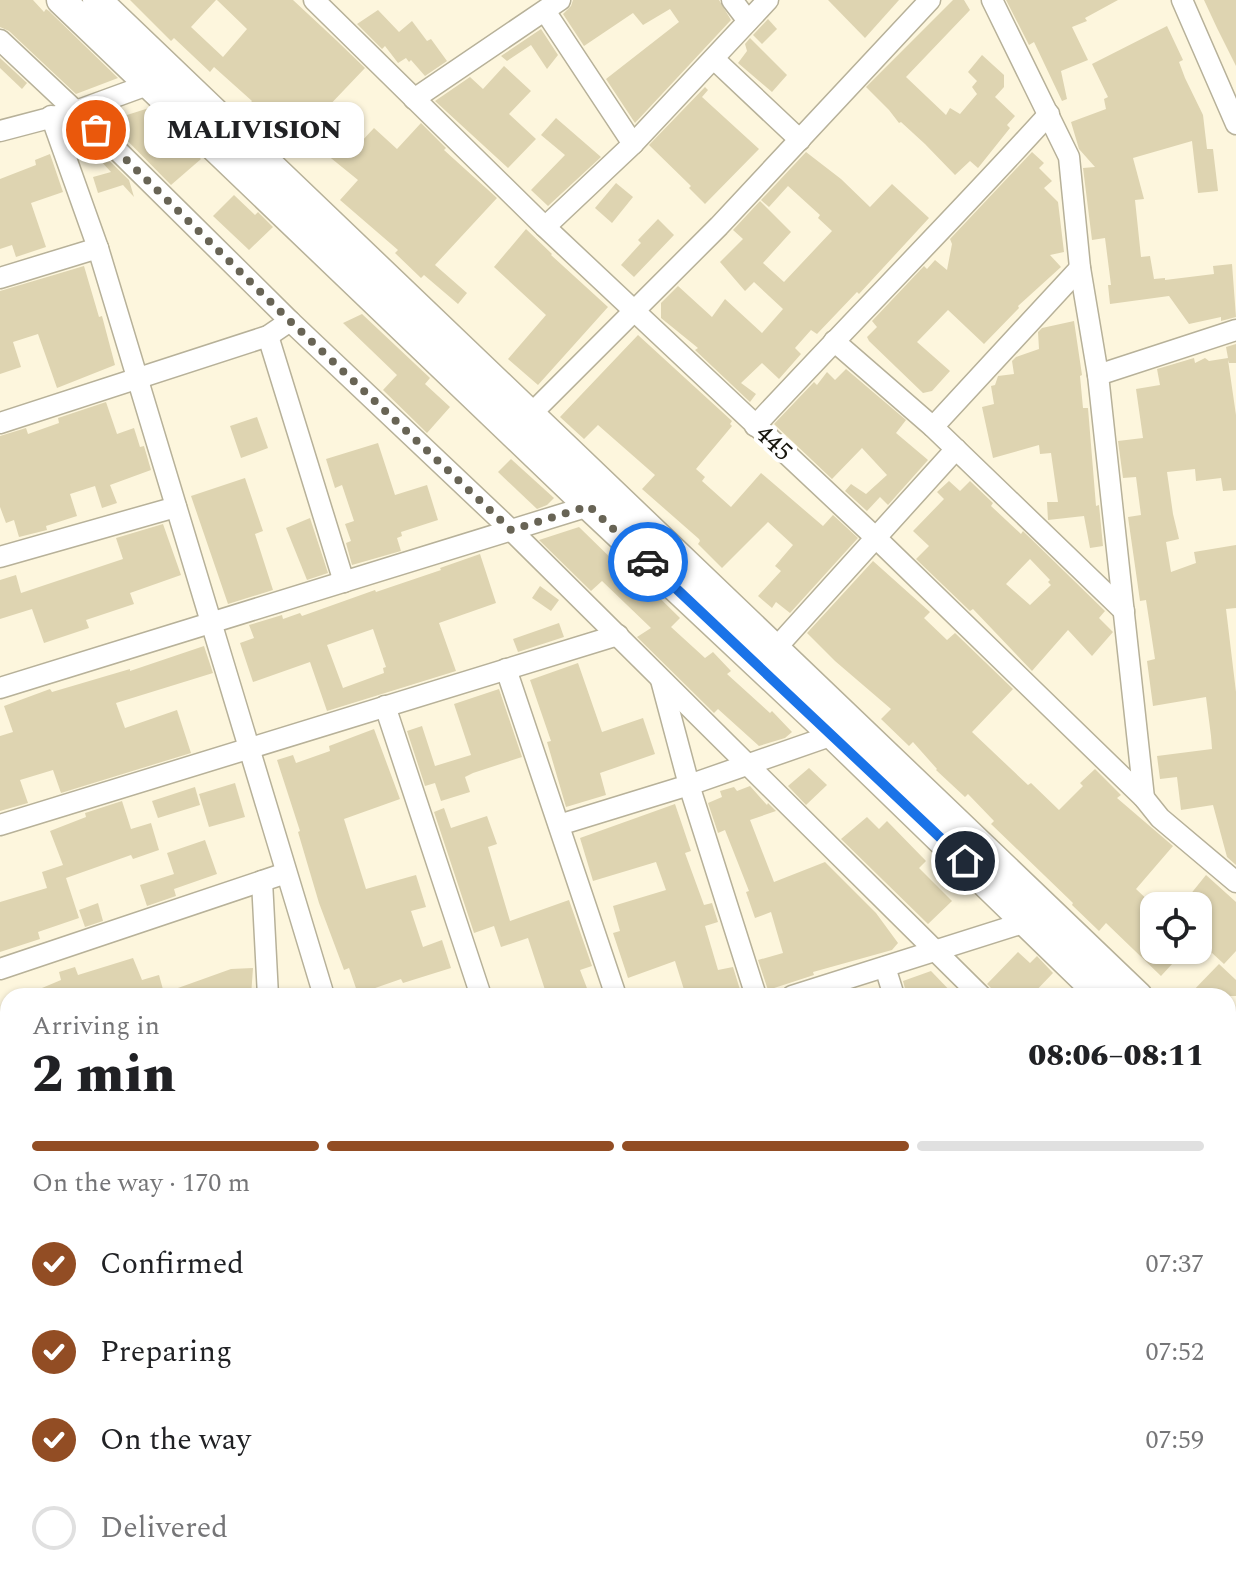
<!DOCTYPE html>
<html lang="en">
<head>
<meta charset="utf-8">
<style>
  :root { --surface:#fff; --page:#f6f6f6; --text:#202124; --muted:#757577; --line:#e0e0e0; --accent:#924d24 }
  body { margin:0; font-family:Spectral,serif; background:var(--page); color:var(--text); height:100vh; display:flex; flex-direction:column; font-size:30px; white-space:nowrap }
  * { box-sizing:border-box; margin:0 }
  p { font-size:26px; color:var(--muted) }
  .icon { flex:none; width:44px; height:44px; fill:none; stroke:currentColor; stroke-width:2; stroke-linecap:round; stroke-linejoin:round }
  .map { position:relative; flex:1; overflow:hidden }
  .panel { position:absolute; left:0px; top:988px; width:1236px; height:602px; display:flex; flex-direction:column; background:var(--surface); border-radius:24px 24px 0 0; box-shadow:0 2px 6px #0004 }
  .panel>* { flex:none }
  .controls { position:absolute; left:1140px; top:892px; display:grid; gap:16px }
  .controls a { display:grid; place-items:center; width:72px; height:72px; border-radius:16px; background:var(--surface); box-shadow:0 2px 6px #0004; font-size:40px }
  .pin { position:absolute; display:grid; place-items:center; width:68px; height:68px; color:#fff; margin:-34px; border:4px solid #fff; border-radius:50%; box-shadow:0 2px 8px #0007 }
  .courier { position:absolute; display:grid; place-items:center; width:80px; height:80px; margin:-40px; border:6px solid #1a73e8; border-radius:50%; background:#fff; color:#222; box-shadow:0 2px 10px #0007 }
  .bubble { position:absolute; height:56px; border-radius:16px; background:var(--surface); box-shadow:0 2px 6px #0004; font-size:26px; font-weight:800; line-height:56px; text-align:center }
  .summary em { font-style:normal; font-weight:800 }
  .summary div { display:flex; flex-direction:column-reverse }
  .summary { display:flex; align-items:center; justify-content:space-between; height:136px; padding:0 32px }
  h1 { font-size:52px; font-weight:800; line-height:60px }
  .bar { display:grid; grid-template-columns:repeat(4,1fr); gap:12px 8px; align-content:center; height:96px; padding:0 32px }
  .bar i { height:10px; border-radius:6px; background:var(--line) }
  .bar .selected { background:var(--accent) }
  .bar p { grid-column:span 4 }
  ol { padding:0 32px; list-style:none }
  li { display:flex; align-items:center; gap:24px; height:88px }
  li p { margin-inline-start:auto }
  li .icon { padding:8px; border-radius:50%; background:var(--accent); color:#fff; stroke-width:4 }
  li:last-child { color:var(--muted) }
  li i { width:44px; height:44px; border:4px solid var(--line); border-radius:50% }
  .map>svg:first-child { display:block }
  .building { fill:#ded4b1; fill-rule:evenodd }
  .lines { fill:none; stroke-linecap:round; stroke-linejoin:round }
  .street-casing { stroke:#b7b199; stroke-width:23 }
  .secondary-casing { stroke:#b7b199; stroke-width:31 }
  .street { stroke:#fff; stroke-width:20 }
  .secondary { stroke:#fff; stroke-width:28 }
  .done { stroke:#686455; stroke-width:8; stroke-dasharray:0 14.4 }
  .route { stroke:#1a73e8; stroke-width:10 }
  .labels { text-anchor:middle; dominant-baseline:central; stroke-width:8; stroke-linejoin:round; paint-order:stroke }
  .street-label { font-size:26px; fill:#17150c; stroke:#fff }
</style>
</head>
<body>
<div class="map">
<svg width="1236" height="1589" viewBox="0 0 1236 1589">
  <rect width="100%" height="100%" fill="#fdf6dd"/>
  <g class="building">
    <polygon points="0,0 33,0 44,12 46,9 49,11 118,78 76,94 9,31 0,27"/>
    <polygon points="130,0 216,0 191,27 223,57 247,29 217,0 293,0 336,40 365,68 324,111 360,143 374,128 397,149 421,123 446,148 444,150 497,198 435,265 467,293 458,304 424,275 421,278 395,253 398,250 340,200 358,180 300,133 287,148 246,108 252,101 214,67 210,72 174,38 171,41"/>
    <polygon points="573,0 719,0 731,20 635,123 606,79 679,22 670,9 643,25 633,13 584,46 563,14 571,6"/>
    <polygon points="828,0 899,0 865,38"/>
    <polygon points="953,0 964,0 970,10 906,77 946,115 950,108 960,114 977,94 972,87 977,81 968,72 982,55 1004,75 1004,87 995,97 1015,116 1007,125 1010,128 978,168 970,161 955,175 925,144 901,122 899,123 889,110 866,87"/>
    <polygon points="1006,0 1118,0 1085,18 1087,21 1072,27 1088,60 1061,71 1067,99 1062,101 1034,42 1029,45"/>
    <polygon points="1204,0 1236,0 1236,66 1217,28"/>
    <polygon points="378,10 399,32 412,21 427,41 431,39 447,61 425,76 411,60 409,62 406,58 398,63 385,46 382,49 357,24"/>
    <polygon points="768,19 777,29 762,44 753,35"/>
    <polygon points="1167,26 1183,60 1179,62 1185,78 1203,115 1207,149 1213,149 1218,191 1198,193 1192,141 1133,158 1144,199 1135,200 1141,257 1150,256 1154,279 1165,278 1165,280 1214,274 1213,266 1232,264 1236,317 1221,321 1221,317 1189,324 1169,296 1110,304 1108,285 1111,285 1105,238 1092,240 1083,168 1095,167 1079,149 1071,122 1106,109 1104,99 1108,97 1092,64"/>
    <polygon points="541,29 558,55 547,69 531,45 507,61 501,56"/>
    <polygon points="750,38 787,75 772,92 738,63 747,51 745,44"/>
    <polygon points="0,58 27,83 22,89 0,68"/>
    <polygon points="504,66 531,91 509,114 536,139 508,168 435,101 470,77 483,89"/>
    <polygon points="705,87 708,90 702,97 759,149 705,204 689,188 691,186 649,145"/>
    <polygon points="149,108 201,159 171,185 108,121"/>
    <polygon points="556,118 601,157 548,206 531,190 565,155 541,135"/>
    <polygon points="90,142 129,180 134,197 123,185 98,193 93,177 111,172 86,145"/>
    <polygon points="806,152 841,179 870,207 892,184 929,218 859,294 857,292 817,334 811,330 795,348 801,354 779,379 762,363 741,383 756,394 750,402 695,350 698,348 661,318 661,303 678,286 712,317 725,299 762,333 783,309 754,282 745,291 720,262 743,239 733,230 760,201 791,232 763,263 784,282 832,231 818,218 820,215 788,186 769,207 761,200"/>
    <polygon points="1032,152 1044,163 1039,168 1052,181 1044,188 1058,202 1064,252 1050,255 1061,267 1018,306 1019,308 984,344 948,310 917,342 950,371 932,391 923,393 869,341 867,337 877,327 872,321 924,266 927,269 935,260 947,270 952,244 950,239"/>
    <polygon points="50,154 63,192 31,203 46,247 16,257 12,245 0,249 0,179 36,165 35,160"/>
    <polygon points="616,183 633,197 612,223 595,208"/>
    <polygon points="234,195 255,215 258,212 273,227 249,250 213,216"/>
    <polygon points="658,219 674,235 634,277 621,265 641,243 638,240"/>
    <polygon points="526,229 552,254 551,255 608,307 538,385 508,359 546,315 494,267"/>
    <polygon points="84,266 99,317 102,316 115,365 57,388 38,334 13,342 21,367 0,374 0,291"/>
    <polygon points="362,314 430,378 425,384 450,407 427,433 383,390 397,375 343,323"/>
    <polygon points="1074,321 1082,375 1080,376 1083,408 1088,408 1096,506 1099,505 1103,546 1090,548 1084,516 1048,520 1047,502 1058,502 1051,453 1040,454 1039,445 993,458 982,407 994,404 991,386 995,385 998,376 1014,374 1012,361 1016,357 1039,349 1038,332 1042,328"/>
    <polygon points="638,335 732,421 730,424 732,426 696,469 705,477 702,481 731,507 761,473 823,526 833,515 858,538 790,613 776,602 772,608 758,596 781,571 775,566 793,545 768,522 722,568 698,544 700,541 699,539 642,489 655,475 598,425 584,439 560,417"/>
    <polygon points="1236,344 1236,363 1229,363 1228,360 1236,415 1236,490 1223,491 1221,478 1196,481 1195,469 1167,472 1173,514 1179,539 1166,542 1171,572 1196,563 1194,552 1236,545 1236,608 1226,609 1236,692 1236,865 1227,857 1213,805 1181,810 1177,777 1160,779 1157,756 1212,749 1211,736 1206,697 1153,706 1147,661 1155,659 1146,600 1140,601 1128,517 1141,515 1136,477 1123,478 1118,441 1143,438 1136,389 1160,385 1157,369 1194,358 1195,363 1205,358 1209,361 1228,358 1226,347"/>
    <polygon points="846,369 906,420 896,433 928,460 888,505 880,497 867,511 845,491 851,484 866,494 887,475 862,448 832,479 774,424 814,382 817,385 827,372 835,380"/>
    <polygon points="106,402 117,434 134,428 140,447 144,446 151,470 110,485 117,503 102,508 95,486 70,494 77,516 46,526 47,530 19,537 14,520 6,523 0,507 0,436 26,428 28,434 59,423 58,418"/>
    <polygon points="257,417 268,448 241,458 230,426"/>
    <polygon points="378,443 395,495 427,485 438,520 401,532 402,536 397,538 401,551 352,565 346,543 351,541 345,524 354,521 342,485 335,488 326,459"/>
    <polygon points="511,459 554,498 547,505 537,509 498,472"/>
    <polygon points="245,478 263,531 255,534 273,590 228,604 191,496"/>
    <path d="M949 481 960 491 970 481 993 503 991 506 1021 534 1023 531 1105 611 1099 618 1113 632 1092 656 1068 630 1032 671 973 609 970 611 916 559 929 546 913 531 944 499 937 492ZM1030 559 1050 580 1048 582 1051 585 1030 605 1006 584Z"/>
    <polygon points="310,518 328,573 307,580 286,528"/>
    <polygon points="163,524 181,575 130,593 134,604 86,620 89,628 44,643 32,609 0,619 0,580 16,575 21,593 123,559 116,538"/>
    <polygon points="579,527 622,569 626,565 680,618 671,627 705,658 713,652 731,671 727,674 770,713 772,711 792,732 785,738 759,746 718,709 714,713 637,637 651,628 602,581 591,591 539,540"/>
    <path d="M480 554 496 603 439 623 456 671 327 711 310 662 253 682 240 643 254 638 249 625 282 615 283 619 300 613 302 616 375 590 376 592 441 570 440 568ZM373 629 386 667 383 668 384 673 343 688 327 645Z"/>
    <polygon points="873,561 930,612 924,618 947,640 955,633 1013,689 972,732 1028,785 1031,783 1059,810 1083,786 1080,783 1095,769 1121,795 1117,798 1173,846 1136,889 1154,906 1154,950 1185,950 1161,976 1106,923 1099,931 1072,905 1073,903 991,824 994,821 968,794 965,797 936,770 937,769 913,742 909,746 881,719 891,709 835,661 807,633"/>
    <polygon points="540,586 559,600 551,611 532,598"/>
    <polygon points="559,623 564,637 518,652 513,639"/>
    <polygon points="204,646 213,673 116,703 125,728 177,710 191,753 61,793 53,770 20,780 28,803 0,811 0,736 13,732 4,706 50,689 52,692 130,669 130,671"/>
    <polygon points="578,663 602,732 643,718 655,754 600,773 606,795 566,807 547,742 551,741 530,680"/>
    <polygon points="499,689 522,757 473,773 465,777 470,792 441,801 435,783 425,786 407,731 422,726 435,766 471,755 454,704"/>
    <polygon points="374,729 400,799 344,819 366,889 416,875 426,907 411,911 423,947 442,940 451,968 403,983 401,979 358,994 349,968 344,970 319,903 298,832 300,831 277,760 293,755 296,763 330,751 329,746"/>
    <polygon points="809,768 827,785 806,805 788,786"/>
    <polygon points="235,783 245,817 209,827 199,794"/>
    <polygon points="750,786 767,805 768,803 776,811 750,820 774,882 825,862 876,913 898,943 892,950 813,972 814,975 768,990 758,960 783,953 771,912 755,918 746,892 749,891 725,830 718,833 708,803 722,797 720,791 734,787 737,791"/>
    <polygon points="195,787 200,805 158,818 152,801"/>
    <polygon points="122,801 131,829 151,823 159,850 133,859 131,855 66,878 79,918 38,932 40,939 0,952 0,902 47,888 42,872 63,865 50,831 86,817 85,813"/>
    <polygon points="675,804 691,851 685,853 704,905 712,903 718,922 705,926 718,970 733,967 742,996 686,996 675,961 628,978 613,933 620,931 613,906 666,890 656,862 593,881 580,838"/>
    <polygon points="444,808 451,828 487,816 497,844 488,847 510,921 569,900 592,966 580,970 590,996 547,996 528,938 501,947 494,926 474,933 434,812"/>
    <polygon points="867,817 879,829 887,821 926,861 919,868 952,901 928,924 841,839"/>
    <polygon points="205,840 217,874 174,889 176,896 147,906 140,885 174,874 167,853"/>
    <polygon points="1206,875 1236,902 1236,951 1224,964 1198,940 1198,906 1181,906"/>
    <polygon points="98,903 103,921 85,927 79,910"/>
    <polygon points="1018,952 1030,963 1037,956 1053,973 1031,996 999,996 987,984"/>
    <polygon points="133,958 142,980 159,975 164,993 231,969 253,968 251,996 235,996 235,988 214,996 23,996 61,980 59,972 75,967 78,975"/>
    <polygon points="1219,964 1236,980 1236,996 1188,996"/>
    <polygon points="931,971 955,996 907,996 903,981"/>
  </g>
  <g class="lines">
    <defs>
      <g id="street">
        <polyline points="314,0 545,227 875,537 1144,798 1160,818 1236,882"/>
        <polyline points="732,0 748,21"/>
        <polyline points="992,0 1069,157 1080,268 1098,375 1144,798"/>
        <polyline points="1182,0 1236,124"/>
        <polyline points="545,11 633,144"/>
        <polyline points="0,40 116,149 290,321 511,530 981,996"/>
        <polyline points="714,59 800,140"/>
        <polyline points="414,99 560,0"/>
        <polyline points="51,116 98,248 324,996"/>
        <polyline points="0,131 76,111 150,84 158,77"/>
        <polyline points="545,227 633,144 768,0"/>
        <polyline points="0,278 98,248"/>
        <polyline points="268,336 344,582"/>
        <polyline points="834,341 933,427 1124,611"/>
        <polyline points="1098,375 1236,330"/>
        <polyline points="530,415 719,226 930,0"/>
        <polyline points="0,423 268,336 290,321"/>
        <path d="M755 426C852 321 953 220 1049 114"/>
        <polyline points="933,427 1080,268"/>
        <polyline points="0,557 176,507"/>
        <polyline points="776,648 956,449"/>
        <polyline points="506,669 616,996"/>
        <polyline points="661,680 689,785 756,996"/>
        <polyline points="0,688 589,506"/>
        <polyline points="385,706 481,996"/>
        <polyline points="0,825 618,635"/>
        <polyline points="559,825 689,785 833,735"/>
        <polyline points="262,881 268,996"/>
        <polyline points="885,967 894,996"/>
        <polyline points="0,969 286,873"/>
        <polyline points="792,996 1026,922"/>
        <polyline points="0,1102 8,1099"/>
        <polyline points="1228,1155 1236,1148"/>
        <polyline points="1228,1243 1236,1251"/>
        <polyline points="0,1248 8,1245"/>
        <polyline points="0,1366 8,1394"/>
        <polyline points="1228,1450 1236,1447"/>
        <polyline points="0,1551 8,1548"/>
        <polyline points="64,1582 67,1589"/>
        <polyline points="234,1582 236,1589"/>
        <polyline points="374,1582 376,1589"/>
        <polyline points="520,1582 522,1589"/>
        <polyline points="661,1582 664,1589"/>
        <polyline points="941,1582 944,1589"/>
        <polyline points="1081,1582 1084,1589"/>
        <polyline points="1217,1582 1219,1589"/>
        <polyline points="793,1589 815,1582"/>
      </g>
      <g id="secondary">
        <polyline points="61,0 589,506 833,735 1102,996"/>
        <polyline points="97,0 1138,996"/>
        <polyline points="1228,1080 1236,1087"/>
        <polyline points="1228,1112 1236,1119"/>
      </g>
    </defs>
    <use href="#street" class="street-casing"/>
    <use href="#secondary" class="secondary-casing"/>
    <use href="#street" class="street"/>
    <use href="#secondary" class="secondary"/>
  </g>
  <g class="lines">
    <polyline class="done" points="96,130 290,321 511,530 589,506 648,562"/>
    <polyline class="route" points="648,562 965,861"/>
  </g>
  <g class="labels">
    <g class="street-label">
      <text transform="translate(774 443) rotate(43)">445</text>
    </g>
  </g>
</svg>
<div class="controls">
<a><svg class="icon" aria-label="locate" viewBox="0 0 24 24"><circle cx="12" cy="12" r="6"/><path d="M12 2v4M12 18v4M2 12h4M18 12h4"/></svg></a>
</div>
<div class="pin" style="left:96px;top:130px;background:#ea580c"><svg class="icon" aria-label="bag" viewBox="0 0 24 24"><path d="M5 8h14l-1 12H6zM9 8a3 3 0 0 1 6 0"/></svg></div>
<div class="pin" style="left:965px;top:861px;background:#1f2937"><svg class="icon" aria-label="home" viewBox="0 0 24 24"><path d="M3 11l9-7 9 7M6 9v11h12V9"/></svg></div>
<div class="courier" style="left:648px;top:562px"><svg class="icon" aria-label="car" viewBox="0 0 24 24"><path d="M5 17H2v-5l4-1 3-4h7l3 4 3 1v5h-3M9 17h6M6 11h13"/><circle cx="7" cy="17" r="2"/><circle cx="17" cy="17" r="2"/></svg></div>
<div class="bubble" style="left:144px;top:102px;width:220px">MALIVISION</div>
<section class="panel">
<div class="summary"><div><h1>2 min</h1><p>Arriving in</p></div><em>08:06–08:11</em></div>
<div class="bar"><i class="selected"></i><i class="selected"></i><i class="selected"></i><i></i><p>On the way · 170 m</p></div>
<ol>
<li><svg class="icon" aria-label="check" viewBox="0 0 24 24"><path d="M5 12l5 5 9-10"/></svg>Confirmed<p>07:37</p></li>
<li><svg class="icon" aria-label="check" viewBox="0 0 24 24"><path d="M5 12l5 5 9-10"/></svg>Preparing<p>07:52</p></li>
<li><svg class="icon" aria-label="check" viewBox="0 0 24 24"><path d="M5 12l5 5 9-10"/></svg>On the way<p>07:59</p></li>
<li><i></i>Delivered</li>
</ol>
</section>
</div>
</body>
</html>
